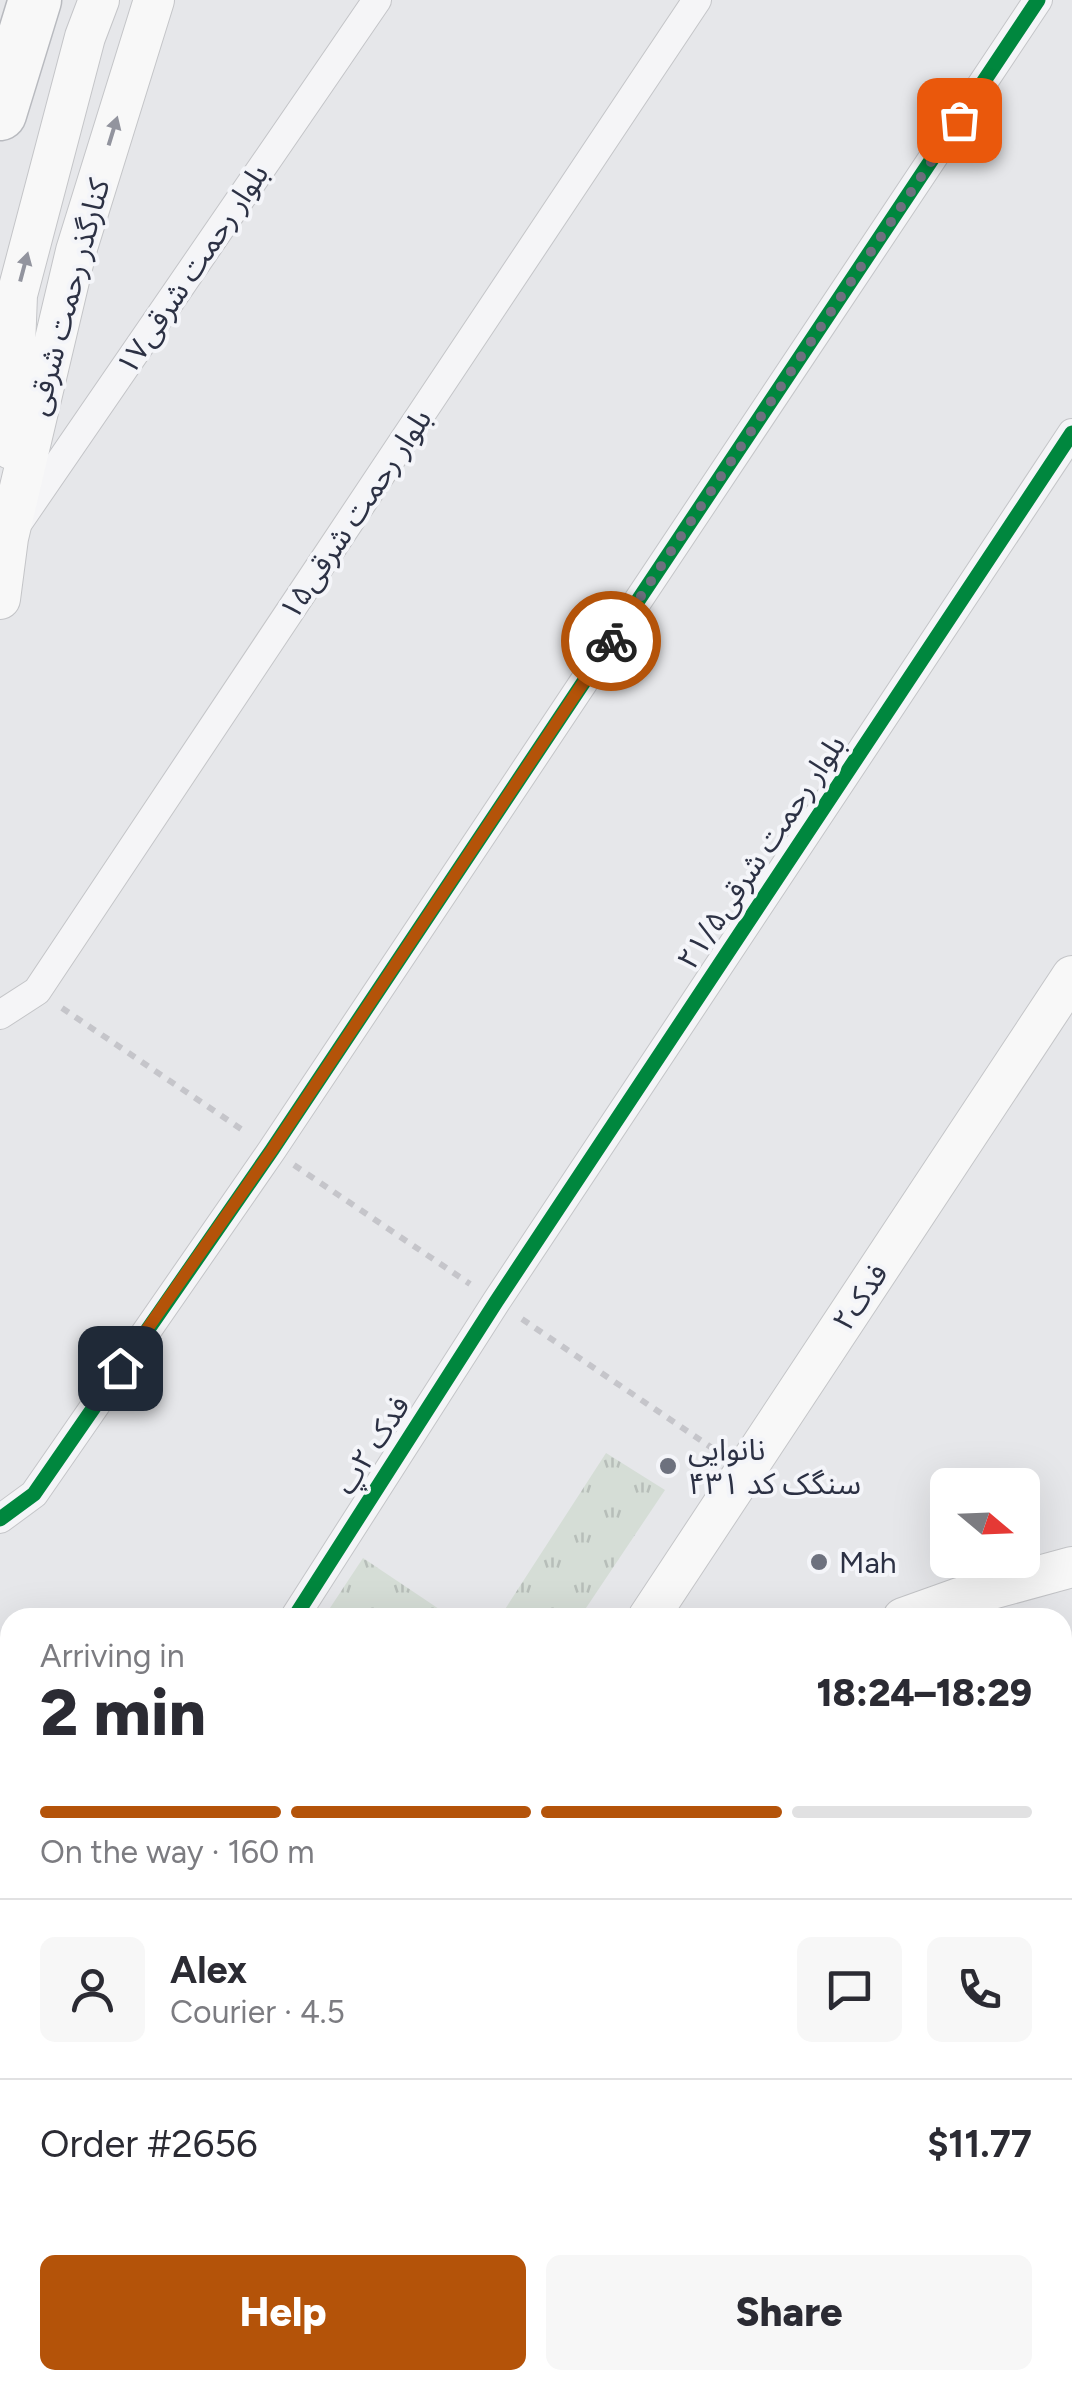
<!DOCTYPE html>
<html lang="en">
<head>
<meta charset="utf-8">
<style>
  :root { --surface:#fff; --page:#f7f7f7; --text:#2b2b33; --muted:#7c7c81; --line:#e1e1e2; --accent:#b45309 }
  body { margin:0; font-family:Figtree,"Noto Sans Arabic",sans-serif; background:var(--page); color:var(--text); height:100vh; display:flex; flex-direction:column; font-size:38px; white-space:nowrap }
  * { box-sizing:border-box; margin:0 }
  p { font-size:32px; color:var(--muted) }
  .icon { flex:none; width:55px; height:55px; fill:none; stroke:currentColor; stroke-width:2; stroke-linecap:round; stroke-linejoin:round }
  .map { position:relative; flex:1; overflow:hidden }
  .details { position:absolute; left:0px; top:1608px; width:1072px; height:782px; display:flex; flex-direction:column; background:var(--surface); border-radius:30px 30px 0 0; box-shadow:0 10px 40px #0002 }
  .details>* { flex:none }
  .needle { width:65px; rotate:109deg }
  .buttons { position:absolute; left:930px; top:1468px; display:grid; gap:20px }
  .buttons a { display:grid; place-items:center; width:110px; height:110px; border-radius:15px; background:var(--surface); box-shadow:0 10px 40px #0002; font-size:50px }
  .pin { position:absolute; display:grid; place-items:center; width:85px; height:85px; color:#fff; margin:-42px; border-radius:20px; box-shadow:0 5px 15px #0006 }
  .courier { position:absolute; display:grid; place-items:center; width:100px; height:100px; margin:-50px; border:8px solid #b45309; border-radius:50%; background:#fff; color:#222; box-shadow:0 2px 12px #0007 }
  .summary em { font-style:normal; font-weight:800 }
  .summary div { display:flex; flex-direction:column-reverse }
  .summary { display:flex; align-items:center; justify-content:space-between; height:170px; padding:0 40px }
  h1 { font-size:65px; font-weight:800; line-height:75px }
  .bar { display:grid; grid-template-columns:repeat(4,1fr); gap:15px 10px; align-content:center; height:120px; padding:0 40px }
  .bar i { height:12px; border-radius:8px; background:var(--line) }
  .bar .selected { background:var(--accent) }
  .bar p { grid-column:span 4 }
  .line { display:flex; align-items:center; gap:25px; padding:0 40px; border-top:2px solid var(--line) }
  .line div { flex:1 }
  .round { display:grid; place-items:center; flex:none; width:105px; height:105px; border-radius:15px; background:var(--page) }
  .action { display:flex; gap:20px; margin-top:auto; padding:20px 40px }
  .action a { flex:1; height:115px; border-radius:15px; background:var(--accent); color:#fff; font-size:40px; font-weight:800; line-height:115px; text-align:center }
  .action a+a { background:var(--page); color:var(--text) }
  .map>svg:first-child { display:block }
  .grass { fill:url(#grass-tufts) }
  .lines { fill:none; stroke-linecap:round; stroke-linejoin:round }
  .street-casing { stroke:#c4c5c8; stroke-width:30 }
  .secondary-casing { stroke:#c4c5c8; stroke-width:42 }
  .highway-casing { stroke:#b8babf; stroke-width:55 }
  .path { stroke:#c5c5ca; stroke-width:6; stroke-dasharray:8 8; stroke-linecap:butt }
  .street { stroke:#f5f5f7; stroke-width:28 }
  .secondary { stroke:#f8f8f8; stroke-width:40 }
  .highway { stroke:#f8f8f8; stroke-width:52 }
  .cycleway-casing { stroke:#f4f5f9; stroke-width:21 }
  .cycleway { stroke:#00873e; stroke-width:15 }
  .oneway { fill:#92949e }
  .done { stroke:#6d717e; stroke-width:10; stroke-dasharray:0 18 }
  .route { stroke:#b45309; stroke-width:12 }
  .poi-dot { fill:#6d717e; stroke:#f4f5f9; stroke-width:4 }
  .labels { text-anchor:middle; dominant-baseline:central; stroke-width:8; stroke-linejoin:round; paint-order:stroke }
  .street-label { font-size:30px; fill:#2c3144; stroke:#f4f5f9 }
  .poi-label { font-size:30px; fill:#2c3144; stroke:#f4f5f9; text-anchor:start }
</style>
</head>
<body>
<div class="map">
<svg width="1072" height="2389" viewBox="0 0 1072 2389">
  <defs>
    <pattern id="grass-tufts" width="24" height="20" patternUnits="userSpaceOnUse" patternTransform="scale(2.5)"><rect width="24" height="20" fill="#d5ddd6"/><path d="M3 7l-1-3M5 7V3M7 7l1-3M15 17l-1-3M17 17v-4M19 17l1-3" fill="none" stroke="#b7beb9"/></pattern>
  </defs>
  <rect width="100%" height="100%" fill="#e6e7ea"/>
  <g class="grass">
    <polygon points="606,1453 665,1490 580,1617 500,1617"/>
    <polygon points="363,1558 451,1617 324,1617"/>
  </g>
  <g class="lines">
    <defs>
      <g id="street">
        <polyline points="20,520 377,0"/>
        <polyline points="0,1015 37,991 697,0"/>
        <polyline points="0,1519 34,1494 272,1150 1038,0"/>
        <polyline points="294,1618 496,1302 1072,433"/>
        <polyline points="1062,1837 1072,1859"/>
        <polyline points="1062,1986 1072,1982"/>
        <polyline points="1062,2341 1072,2337"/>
        <polyline points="948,2389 970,2380"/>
      </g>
      <g id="secondary">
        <polyline points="11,449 17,295 85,37 99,0"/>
        <polyline points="0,599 8,538 76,251 154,0"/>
        <polyline points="648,1618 1072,976"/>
        <polyline points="903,1618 959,1598 1072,1567"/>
        <polyline points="0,1903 10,1964"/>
        <polyline points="122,2380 125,2389"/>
      </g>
      <g id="highway">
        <polyline points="0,114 35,0"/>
        <polyline points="0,2205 10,2237"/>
        <polyline points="57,2380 60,2389"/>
      </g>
    </defs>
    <use href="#street" class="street-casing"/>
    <use href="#secondary" class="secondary-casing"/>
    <use href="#highway" class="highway-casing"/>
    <g class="path">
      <polyline points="62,1008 247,1133"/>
      <polyline points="294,1165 470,1284"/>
      <polyline points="522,1319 715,1450"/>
      <polyline points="0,2041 10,2039"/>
      <polyline points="0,2048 10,2078"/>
      <polyline points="0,2114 10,2111"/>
    </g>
    <use href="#street" class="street"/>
    <use href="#secondary" class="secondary"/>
    <use href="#highway" class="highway"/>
    <defs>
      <g id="cycleway">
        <polyline points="0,1519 34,1494 272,1150 1038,0"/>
        <polyline points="294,1618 496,1302 1072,433"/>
      </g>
    </defs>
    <use href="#cycleway" class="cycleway-casing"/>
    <use href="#cycleway" class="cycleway"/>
  </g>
  <defs><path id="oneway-solid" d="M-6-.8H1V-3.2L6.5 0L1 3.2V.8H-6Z" transform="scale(2.5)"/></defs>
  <g class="oneway">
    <use href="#oneway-solid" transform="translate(113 131) rotate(-73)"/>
    <use href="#oneway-solid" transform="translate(24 267) rotate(-75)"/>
  </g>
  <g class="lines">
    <polyline class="done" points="611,641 959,120"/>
    <polyline class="route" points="120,1368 272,1150 611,641"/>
  </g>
  <g class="poi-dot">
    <circle cx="668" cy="1466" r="10"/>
    <circle cx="819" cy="1562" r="10"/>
  </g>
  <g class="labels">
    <g class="street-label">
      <text transform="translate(192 269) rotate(-56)">بلوار رحمت شرقی۱۷</text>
      <text transform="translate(68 297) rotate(-75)">کنارگذر رحمت شرقی</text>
      <text transform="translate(355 514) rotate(-56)">بلوار رحمت شرقی۱۵</text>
      <text transform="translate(761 852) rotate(-56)">بلوار رحمت شرقی۲۱/۵</text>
      <text transform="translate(860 1297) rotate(-56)">فدک۲</text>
      <text transform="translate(372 1445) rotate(-57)">فدک ۲پ</text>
    </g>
    <g class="poi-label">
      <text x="688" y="1449">نانوایی<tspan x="688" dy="34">سنگک کد ۴۳۱</tspan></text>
      <text x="839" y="1562">Mah</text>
    </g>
  </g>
</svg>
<div class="buttons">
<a><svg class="needle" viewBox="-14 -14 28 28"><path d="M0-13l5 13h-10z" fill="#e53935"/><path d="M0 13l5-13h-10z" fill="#7c7c81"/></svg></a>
</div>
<div class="pin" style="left:959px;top:120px;background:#ea580c"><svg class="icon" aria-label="bag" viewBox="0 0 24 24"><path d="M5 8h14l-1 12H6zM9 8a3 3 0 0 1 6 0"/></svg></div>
<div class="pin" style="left:120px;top:1368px;background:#1f2937"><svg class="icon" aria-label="home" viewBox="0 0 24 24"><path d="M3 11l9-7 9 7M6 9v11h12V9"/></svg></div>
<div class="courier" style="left:611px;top:641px"><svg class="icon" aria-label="bike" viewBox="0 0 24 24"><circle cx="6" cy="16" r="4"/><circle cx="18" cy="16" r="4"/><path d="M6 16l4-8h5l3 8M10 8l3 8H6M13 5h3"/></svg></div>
<section class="details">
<div class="summary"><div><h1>2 min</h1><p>Arriving in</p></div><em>18:24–18:29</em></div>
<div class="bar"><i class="selected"></i><i class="selected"></i><i class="selected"></i><i></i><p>On the way · 160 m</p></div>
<div class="line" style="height:180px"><a class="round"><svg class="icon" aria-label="person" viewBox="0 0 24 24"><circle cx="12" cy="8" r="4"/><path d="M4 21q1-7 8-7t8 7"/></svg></a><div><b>Alex</b><p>Courier · 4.5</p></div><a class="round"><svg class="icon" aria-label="chat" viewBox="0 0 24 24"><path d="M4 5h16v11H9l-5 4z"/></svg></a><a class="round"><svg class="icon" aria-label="phone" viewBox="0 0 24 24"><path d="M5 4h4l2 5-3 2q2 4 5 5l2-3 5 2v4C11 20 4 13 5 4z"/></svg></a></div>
<div class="line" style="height:130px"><div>Order #2656</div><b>$11.77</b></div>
<div class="action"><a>Help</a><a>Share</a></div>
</section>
</div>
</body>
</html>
